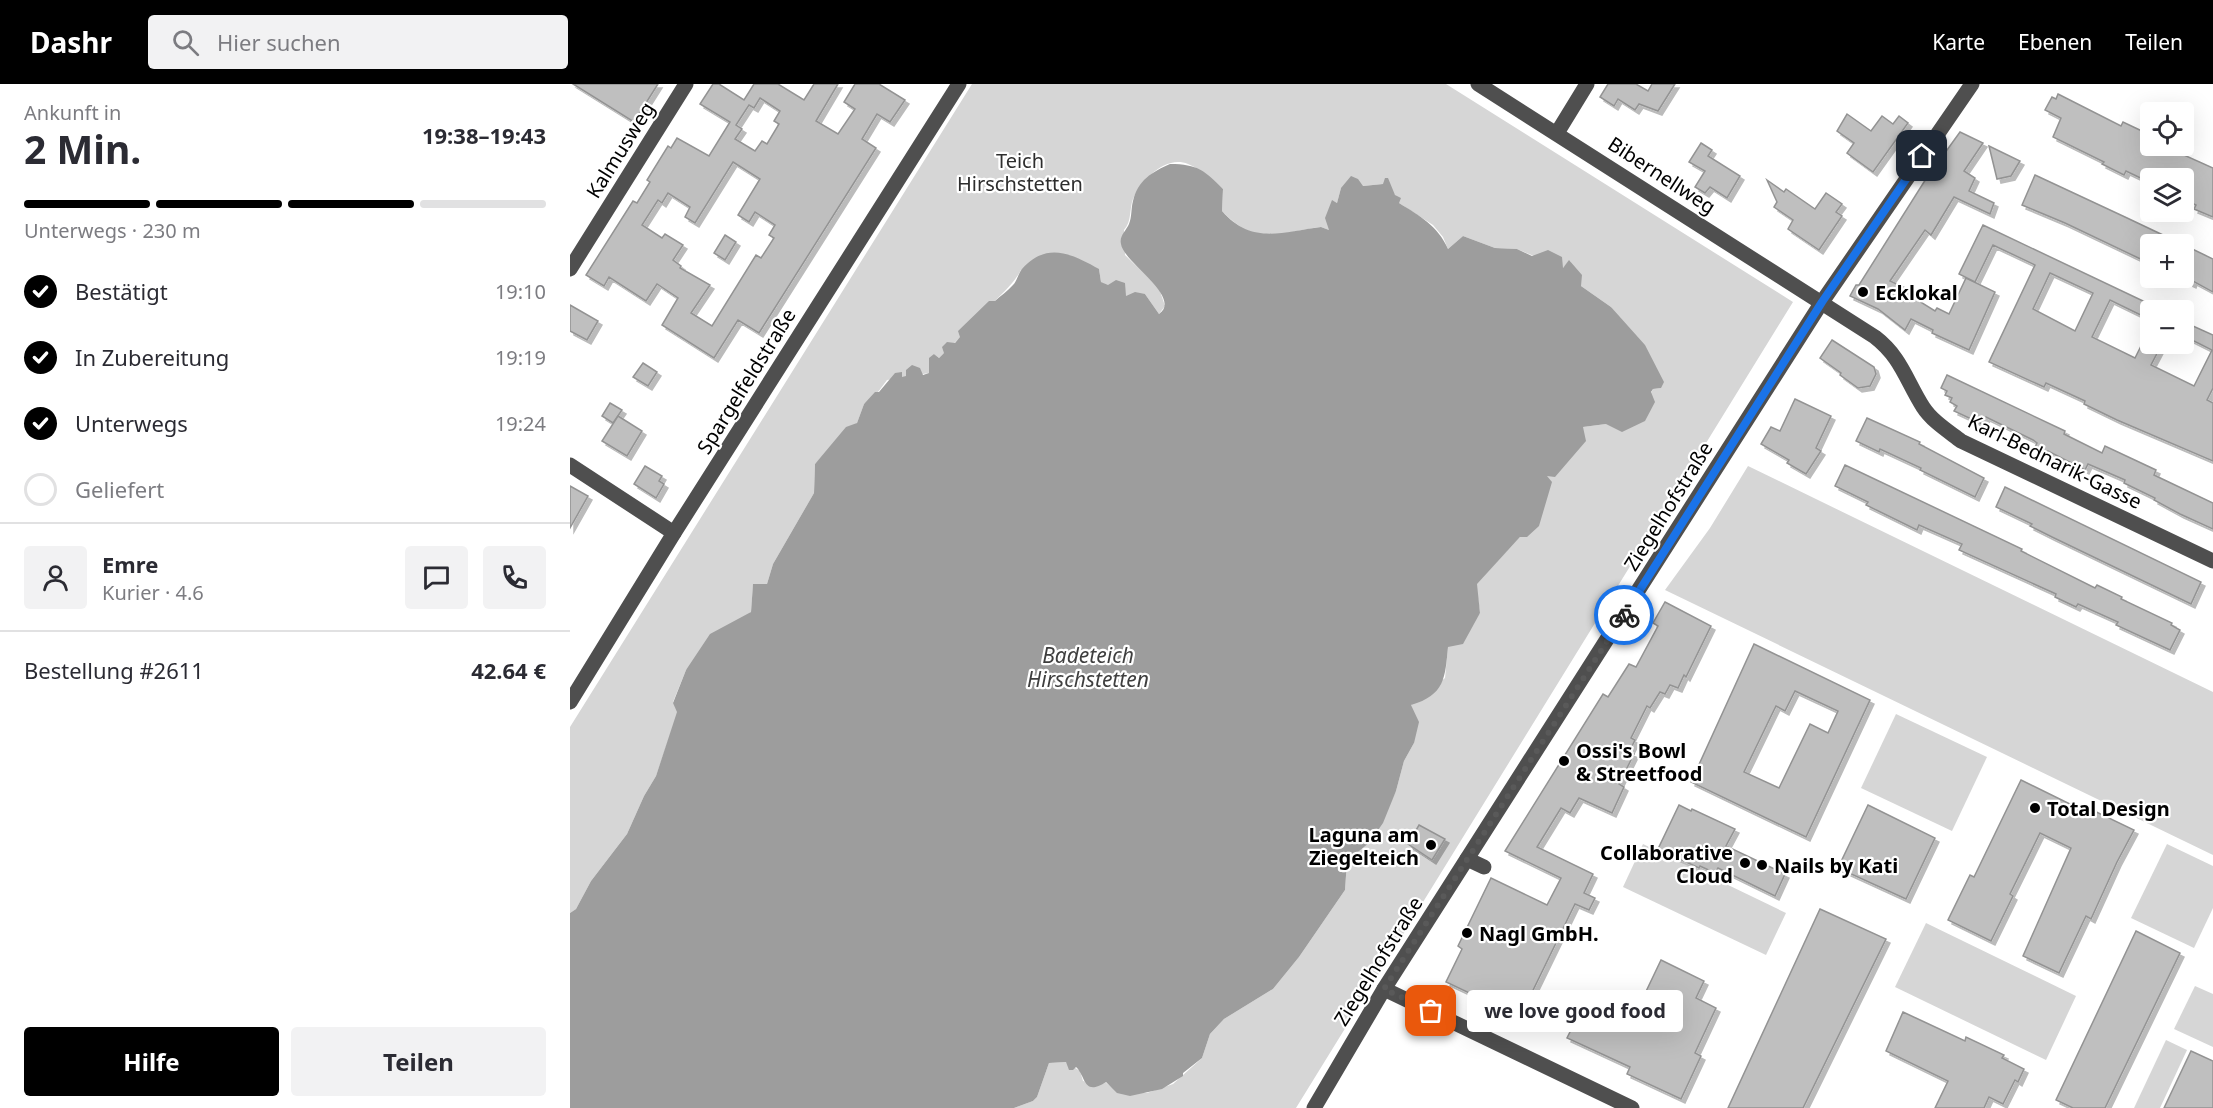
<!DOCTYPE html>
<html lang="de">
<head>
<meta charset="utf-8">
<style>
  :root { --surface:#fff; --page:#f2f2f3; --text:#2b2b33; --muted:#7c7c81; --line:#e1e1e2; --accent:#000 }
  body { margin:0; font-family:"Noto Sans",sans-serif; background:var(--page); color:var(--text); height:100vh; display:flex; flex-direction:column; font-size:22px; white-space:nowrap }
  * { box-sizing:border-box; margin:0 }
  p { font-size:20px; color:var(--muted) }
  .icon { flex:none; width:33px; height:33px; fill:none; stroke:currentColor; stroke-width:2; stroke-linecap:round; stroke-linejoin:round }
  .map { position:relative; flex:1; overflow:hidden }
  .sheet { display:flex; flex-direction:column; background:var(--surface); width:570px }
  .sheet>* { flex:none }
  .buttons { position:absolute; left:1570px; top:18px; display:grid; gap:12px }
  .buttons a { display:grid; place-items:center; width:54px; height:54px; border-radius:6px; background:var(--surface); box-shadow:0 6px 24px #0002; font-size:30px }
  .pin { position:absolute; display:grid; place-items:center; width:51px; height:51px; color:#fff; margin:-26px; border-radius:12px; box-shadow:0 3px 9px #0006 }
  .courier { position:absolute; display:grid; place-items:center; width:60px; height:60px; margin:-30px; border:4px solid #1a73e8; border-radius:50%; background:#fff; color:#222; box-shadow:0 2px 8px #0007 }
  .bubble { position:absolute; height:42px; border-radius:6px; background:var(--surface); box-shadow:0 6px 24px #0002; font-size:20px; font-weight:700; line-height:42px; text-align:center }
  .head em { font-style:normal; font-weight:700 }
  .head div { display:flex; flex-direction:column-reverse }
  .head { display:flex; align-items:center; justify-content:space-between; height:102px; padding:0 24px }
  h1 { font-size:39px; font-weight:700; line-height:45px }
  .bar { display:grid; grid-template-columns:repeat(4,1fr); gap:9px 6px; align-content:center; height:72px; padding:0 24px }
  .bar i { height:8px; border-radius:4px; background:var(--line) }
  .bar .on { background:var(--accent) }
  .bar p { grid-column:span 4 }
  .line { display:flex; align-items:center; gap:15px; padding:0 24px; border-top:2px solid var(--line) }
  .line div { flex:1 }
  .round { display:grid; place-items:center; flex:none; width:63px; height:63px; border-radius:6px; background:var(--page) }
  ol { padding:0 24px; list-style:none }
  li { display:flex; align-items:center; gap:18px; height:66px }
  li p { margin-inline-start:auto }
  li .icon { padding:6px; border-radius:50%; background:var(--accent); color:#fff; stroke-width:4 }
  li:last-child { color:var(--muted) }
  li i { width:33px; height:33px; border:3px solid var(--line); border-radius:50% }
  .primary-button { display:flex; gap:12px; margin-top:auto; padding:12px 24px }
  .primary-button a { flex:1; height:69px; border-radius:6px; background:var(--accent); color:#fff; font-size:24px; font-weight:700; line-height:69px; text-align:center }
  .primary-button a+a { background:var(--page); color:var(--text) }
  header { display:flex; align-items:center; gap:36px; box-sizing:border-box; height:84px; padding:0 30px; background:var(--accent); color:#fff }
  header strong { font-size:28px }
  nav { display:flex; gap:33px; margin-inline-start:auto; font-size:21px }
  .search { width:420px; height:54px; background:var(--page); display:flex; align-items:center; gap:15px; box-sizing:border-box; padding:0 21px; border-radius:6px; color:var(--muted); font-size:22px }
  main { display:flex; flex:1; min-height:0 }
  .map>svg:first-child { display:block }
  .green { fill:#d6d6d6 }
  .water { fill:#9d9d9d }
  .building { fill:#bfbfbf; stroke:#939393; stroke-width:1.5; fill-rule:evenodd; filter:url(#shadow) }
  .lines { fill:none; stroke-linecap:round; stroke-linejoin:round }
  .minor { stroke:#4f4f4f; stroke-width:15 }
  .done { stroke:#595959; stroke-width:6; stroke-dasharray:0 10.8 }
  .route { stroke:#1a73e8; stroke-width:8 }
  .poi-dot { fill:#000; stroke:#fff; stroke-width:2 }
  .labels { text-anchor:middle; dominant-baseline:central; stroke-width:4.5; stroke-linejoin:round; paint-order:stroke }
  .street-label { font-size:20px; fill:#000; stroke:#fff }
  .park-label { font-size:20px; fill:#2d2d2d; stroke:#fff }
  .poi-label { font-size:20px; font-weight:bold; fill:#000; stroke:#fff; text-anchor:start }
  .water-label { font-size:21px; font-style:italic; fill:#3e3e3e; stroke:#fff }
</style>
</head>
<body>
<header>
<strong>Dashr</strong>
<div class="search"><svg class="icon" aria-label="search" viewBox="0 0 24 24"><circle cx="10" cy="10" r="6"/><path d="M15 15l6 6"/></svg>Hier suchen</div>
<nav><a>Karte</a><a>Ebenen</a><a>Teilen</a></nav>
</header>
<main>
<section class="sheet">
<div class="head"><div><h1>2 Min.</h1><p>Ankunft in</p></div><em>19:38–19:43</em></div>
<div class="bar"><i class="on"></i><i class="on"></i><i class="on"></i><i></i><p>Unterwegs · 230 m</p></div>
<ol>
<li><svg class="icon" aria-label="check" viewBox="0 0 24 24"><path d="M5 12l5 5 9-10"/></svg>Bestätigt<p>19:10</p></li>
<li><svg class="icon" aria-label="check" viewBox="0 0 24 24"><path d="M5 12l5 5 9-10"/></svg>In Zubereitung<p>19:19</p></li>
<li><svg class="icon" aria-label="check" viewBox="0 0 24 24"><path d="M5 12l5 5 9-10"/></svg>Unterwegs<p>19:24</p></li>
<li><i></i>Geliefert</li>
</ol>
<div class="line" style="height:108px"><a class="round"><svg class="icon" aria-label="person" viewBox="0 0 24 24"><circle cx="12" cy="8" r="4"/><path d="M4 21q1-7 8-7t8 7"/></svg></a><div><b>Emre</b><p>Kurier · 4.6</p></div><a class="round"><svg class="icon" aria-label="chat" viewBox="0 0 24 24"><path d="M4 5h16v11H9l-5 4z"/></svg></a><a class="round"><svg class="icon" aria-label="phone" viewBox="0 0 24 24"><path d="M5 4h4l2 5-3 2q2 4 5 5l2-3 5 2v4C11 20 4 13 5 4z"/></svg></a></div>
<div class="line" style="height:78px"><div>Bestellung #2611</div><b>42.64 €</b></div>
<div class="primary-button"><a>Hilfe</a><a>Teilen</a></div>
</section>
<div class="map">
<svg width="1643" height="1024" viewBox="0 0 1643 1024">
  <defs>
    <filter id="shadow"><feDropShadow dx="4" dy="4" stdDeviation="0" flood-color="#0004"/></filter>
  </defs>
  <rect width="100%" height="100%" fill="#fff"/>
  <g class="green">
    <path d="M402 0H876L1223 218 726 1024H444L463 1017 467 1013 479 979 496 978 510 987 513 997 530 1001 535 998 548 1008 577 1009 603 1000 632 974 640 950 654 935 703 905 729 873 775 806 777 777 799 759 826 707 834 677 844 659 841 621 875 594 878 563 910 529 906 500 950 453 977 391 1013 343 1036 340 1081 309 1083 305 1091 304 1041 223 1011 202 1000 177 993 184 947 165 925 164 893 152 878 165 873 153 863 141 829 119 825 111 813 100 771 104 767 119 763 117 759 146 751 143C732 145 711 152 693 151 678 150 661 137 652 127L653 105C644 98 629 84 618 80 595 71 572 96 563 115 559 126 562 137 554 146L555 171 589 204 595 222 589 230 575 210 556 212 531 198 529 185 451 186C442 202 432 209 420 222 403 240 387 257 369 274L364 270 359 289 317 296 308 308 294 320 287 339 245 380 244 409 203 480 197 500 183 501 181 528 116 586 103 618 108 628 86 692 74 712 57 750 21 797 6 825 0 829V643Z"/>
    <polygon points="1178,382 1643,608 1643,771 1095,506 1140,444"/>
    <polygon points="1326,630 1417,673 1382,747 1291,704"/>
    <polygon points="1073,760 1216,829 1196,871 1053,803"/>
    <polygon points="1597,760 1643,782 1643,824 1624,864 1561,834"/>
    <polygon points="1356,839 1506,912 1476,976 1325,903"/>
    <polygon points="1625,902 1643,910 1643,963 1604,945"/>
    <polygon points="1596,956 1617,966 1590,1024 1564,1024"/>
  </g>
  <path class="water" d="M600 80C628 80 635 87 653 105L652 127C682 161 711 148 751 143L759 146 755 134 762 116 767 119 771 104 781 92 788 95 793 102 813 100 815 94H818L825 111 831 114 829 119C850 132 868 142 878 165L893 152 925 164 947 165 962 172 978 166 992 173 993 184 999 176 1012 191 1011 202 1041 223 1075 261 1094 298 1091 304 1083 305 1081 308 1085 318 1075 337 1052 348 1036 340 1013 343 1016 357 985 393 977 392 982 398 969 442 957 453H950L907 500 910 529 893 560 878 563C875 594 875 611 841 621L849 638 844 659 834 677 826 707 813 739 799 759 777 777 775 806 729 873 703 905 654 935 640 950 632 974 613 989V992L592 1005 560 1012 547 1009 536 998C513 1013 516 992 506 983L503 986H499L496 978 479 979 467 1013 463 1017 444 1024H0V829L6 825 21 797 57 750 74 712 86 692 107 628 103 619 116 586 140 550 181 528 183 500H197L203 480 244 409 245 380 276 343 287 339 294 320 305 308H309L325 289 332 288V293L336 292V286L342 281 350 284 353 291 359 289V274L364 270 369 274 374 269 372 263 377 258 385 259 390 253 388 247 419 217H425C430 212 438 207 443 201 447 197 448 190 452 185 477 157 502 170 529 185L531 198 538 201 546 196 555 199 556 212 565 208 575 210 589 230C613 213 553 178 551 160 549 152 556 147 559 140 562 133 561 124 563 117 568 96 582 88 600 80Z"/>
  <g class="building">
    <polygon points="3,0 88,0 64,38"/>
    <path d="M143 0H149L174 16 184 0H208L234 16 244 0H268L246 37 268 50 285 25 274 18 285 0H309L335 16 320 38 307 30 292 55 306 64 189 249 168 236 144 274 92 241 108 214 87 200 76 217 39 193 34 202 16 191 63 117 67 119 80 98 77 96 98 62 101 64 107 54 139 72 160 38 130 20ZM190 14 210 27 204 37 209 40 197 60 192 57 185 67 165 55 172 45 166 41 179 21 184 24ZM163 78 190 95 168 131 179 138 185 128 205 141 199 151 204 154 191 174 186 171 142 242 121 229 140 201 110 184 111 182 103 176 113 161 95 150 92 154 72 141 88 116 92 119 98 109 120 123 115 133 125 139Z"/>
    <polygon points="1038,0 1066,0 1078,7 1082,0 1105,0 1088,27 1069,20 1065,26 1048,15 1044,22 1030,13"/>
    <polygon points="1488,10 1551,42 1553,38 1574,48 1573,52 1581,56 1581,62 1594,62 1643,84 1643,133 1624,125 1626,121 1614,115 1614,94 1581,94 1581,99 1556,87 1554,91 1532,80 1534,78 1483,53 1491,34 1475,26 1482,13 1486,15"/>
    <polygon points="1277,30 1301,47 1312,32 1323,40 1329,32 1338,39 1303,88 1277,69 1284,59 1267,47"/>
    <polygon points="1390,48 1413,59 1394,87 1405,94 1399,107 1424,119 1420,130 1384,113 1361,151 1355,146 1320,197 1346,209 1344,214 1365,227 1367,224 1379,230 1396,194 1425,208 1399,266 1362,249 1363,246 1341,235 1335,246 1308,225 1280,212 1286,201 1289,201 1354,98"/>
    <polygon points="1131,59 1142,66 1138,72 1170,92 1157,114 1140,103 1135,109 1125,103 1135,87 1119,78"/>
    <polygon points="1419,62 1450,77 1441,92 1427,95"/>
    <polygon points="1465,91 1555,133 1612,160 1581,160 1581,180 1495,139 1452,121"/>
    <polygon points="1197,96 1214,108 1216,105 1245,125 1256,109 1272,120 1266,128 1272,132 1249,166 1218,145 1223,136 1204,123 1207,118"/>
    <path d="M1413 141 1592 226H1581V236L1540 216 1522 253 1565 274 1572 260H1592L1581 281 1624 302 1642 266 1614 252V238L1643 251V304L1637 316 1643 319V377L1547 336 1514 320 1515 317 1476 299 1474 303 1419 278 1465 181 1423 161 1405 198 1389 190ZM1480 189 1523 209 1505 247 1463 225Z"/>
    <polygon points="155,151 166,158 155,176 144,169"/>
    <polygon points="1614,161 1643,175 1643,208 1623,197 1622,200 1610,194 1614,194"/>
    <polygon points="0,221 28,237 17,256 0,247"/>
    <polygon points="1262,256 1304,283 1306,290 1300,302 1288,304 1270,291 1271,289 1250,274"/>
    <polygon points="73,279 87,288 78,302 63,293"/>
    <polygon points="1377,291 1495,347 1494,350 1532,369 1535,362 1586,386 1584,391 1643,419 1643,445 1610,430 1584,416 1585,414 1554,399 1555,396 1518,380 1515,386 1478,367 1477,369 1465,363 1467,359 1463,356 1416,333 1412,340 1384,327 1387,322 1380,318 1382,314 1375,311 1377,307 1371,304"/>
    <polygon points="1225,315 1261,332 1246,364 1251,367 1236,390 1217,379 1219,376 1191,360 1201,343 1210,347"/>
    <polygon points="40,319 52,326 43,339 32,332"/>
    <polygon points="48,332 72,347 57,372 32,357"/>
    <polygon points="1297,334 1350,358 1349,360 1414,394 1405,413 1350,386 1351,384 1310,365 1309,368 1286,357"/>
    <polygon points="1275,381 1452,465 1451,467 1525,504 1527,501 1552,513 1551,515 1602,539 1601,541 1610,546 1600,566 1546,541 1548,538 1508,520 1506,523 1485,513 1486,510 1389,466 1392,460 1349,441 1347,446 1296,421 1298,418 1265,402"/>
    <polygon points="75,382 92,392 89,397 94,400 86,414 64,400"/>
    <polygon points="0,402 18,412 0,444"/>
    <polygon points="1435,403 1631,498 1621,520 1482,453 1460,442 1462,440 1426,423"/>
    <polygon points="1095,518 1141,542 1116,593 1114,591 1108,604 1100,601 1095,610 1090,608 1080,624 1077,622 1061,654 1065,656 1059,668 1064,670 1049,700 1054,703 1042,729 1009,714 1000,729 991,724 967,763 1023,790 1014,809 1025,814 1019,826 1005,820 950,933 876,898 892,865 888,862 921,794 977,821 991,794 935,767 1033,610 1038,613 1059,580 1066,583 1088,542 1083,539"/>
    <path d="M1184 560 1300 616 1236 753 1121 698ZM1225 607 1268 627 1258 649 1240 640 1209 704 1174 688 1206 622 1215 627Z"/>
    <polygon points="1451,696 1512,726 1514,722 1564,746 1547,778 1521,835 1516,832 1489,889 1453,872 1501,764 1470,749 1440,810 1443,812 1421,857 1378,836 1400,791 1404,793"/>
    <polygon points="1109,721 1121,727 1122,725 1165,745 1156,762 1215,790 1205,812 1148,784 1145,789 1130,782 1129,784 1088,765"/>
    <polygon points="1298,721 1365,754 1336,815 1268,784"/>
    <polygon points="849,741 875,755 862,776 838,760"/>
    <polygon points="1250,825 1316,855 1233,1024 1158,1024"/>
    <polygon points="1566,847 1610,869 1535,1024 1503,1024 1486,1016"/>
    <polygon points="1091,876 1134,897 1126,914 1146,924 1125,969 1131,972 1111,1015 1057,990 1060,983 997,954 1014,920 1060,941"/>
    <polygon points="1333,928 1395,957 1396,953 1434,971 1432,974 1454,985 1448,998 1445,996 1433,1020 1419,1013 1414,1024 1365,1024 1378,997 1316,967"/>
    <polygon points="1621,967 1643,977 1643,1024 1594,1024"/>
  </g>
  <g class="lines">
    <g class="minor">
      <path d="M908 0 1305 253C1331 273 1336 296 1353 323 1362 337 1378 347 1391 357L1643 477"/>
      <polyline points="987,49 1017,0"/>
      <polyline points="0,185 116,0"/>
      <polyline points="0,381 104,449"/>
      <polyline points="0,618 104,449 389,0"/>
      <polyline points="897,775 914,783"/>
      <polyline points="814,905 1062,1024"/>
      <polyline points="744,1024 814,905 1252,218 1402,0"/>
    </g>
  </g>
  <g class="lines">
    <polyline class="done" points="861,927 814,905 1054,531"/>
    <polyline class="route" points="1054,531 1252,218 1352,72"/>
  </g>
  <g class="poi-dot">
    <circle cx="1293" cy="208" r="6"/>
    <circle cx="994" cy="677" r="6"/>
    <circle cx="1465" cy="724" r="6"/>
    <circle cx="861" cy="761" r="6"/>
    <circle cx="1175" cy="779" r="6"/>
    <circle cx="1192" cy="781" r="6"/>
    <circle cx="897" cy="849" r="6"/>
  </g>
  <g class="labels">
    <g class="street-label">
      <text transform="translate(50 66) rotate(-58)">Kalmusweg</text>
      <text transform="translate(1092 91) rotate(33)">Bibernellweg</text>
      <text transform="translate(176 297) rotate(-58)">Spargelfeldstraße</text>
      <text transform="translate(1485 377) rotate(26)">Karl-Bednarik-Gasse</text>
      <text transform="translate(1098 422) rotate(-58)">Ziegelhofstraße</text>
      <text transform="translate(808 877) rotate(-58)">Ziegelhofstraße</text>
    </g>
    <g class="park-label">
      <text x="450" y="76">Teich<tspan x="450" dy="23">Hirschstetten</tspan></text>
    </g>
    <g class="poi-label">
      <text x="1305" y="208">Ecklokal</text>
      <text x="1006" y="666">Ossi's Bowl<tspan x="1006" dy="23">&amp; Streetfood</tspan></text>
      <text x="1477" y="724">Total Design</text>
      <text x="849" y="750" text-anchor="end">Laguna am<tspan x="849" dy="23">Ziegelteich</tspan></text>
      <text x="1163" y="768" text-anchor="end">Collaborative<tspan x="1163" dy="23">Cloud</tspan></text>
      <text x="1204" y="781">Nails by Kati</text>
      <text x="909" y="849">Nagl GmbH.</text>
    </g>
    <g class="water-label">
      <text x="518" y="571">Badeteich<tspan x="518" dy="24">Hirschstetten</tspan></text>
    </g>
  </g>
</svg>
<div class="buttons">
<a><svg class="icon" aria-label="locate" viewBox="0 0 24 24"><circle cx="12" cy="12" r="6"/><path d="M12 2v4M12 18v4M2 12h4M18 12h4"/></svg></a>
<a><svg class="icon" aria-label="layers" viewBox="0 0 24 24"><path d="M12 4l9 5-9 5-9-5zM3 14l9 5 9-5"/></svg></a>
<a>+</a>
<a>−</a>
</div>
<div class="pin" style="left:861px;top:927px;background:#ea580c"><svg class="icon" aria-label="bag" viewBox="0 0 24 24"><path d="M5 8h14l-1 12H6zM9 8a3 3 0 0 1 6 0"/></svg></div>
<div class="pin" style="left:1352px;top:72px;background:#1f2937"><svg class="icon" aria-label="home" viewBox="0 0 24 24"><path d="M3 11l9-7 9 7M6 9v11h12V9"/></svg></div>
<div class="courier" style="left:1054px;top:531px"><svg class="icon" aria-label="bike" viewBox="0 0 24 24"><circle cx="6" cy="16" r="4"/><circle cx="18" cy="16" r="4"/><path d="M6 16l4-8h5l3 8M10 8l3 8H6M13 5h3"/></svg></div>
<div class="bubble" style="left:897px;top:906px;width:216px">we love good food</div>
</div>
</main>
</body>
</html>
